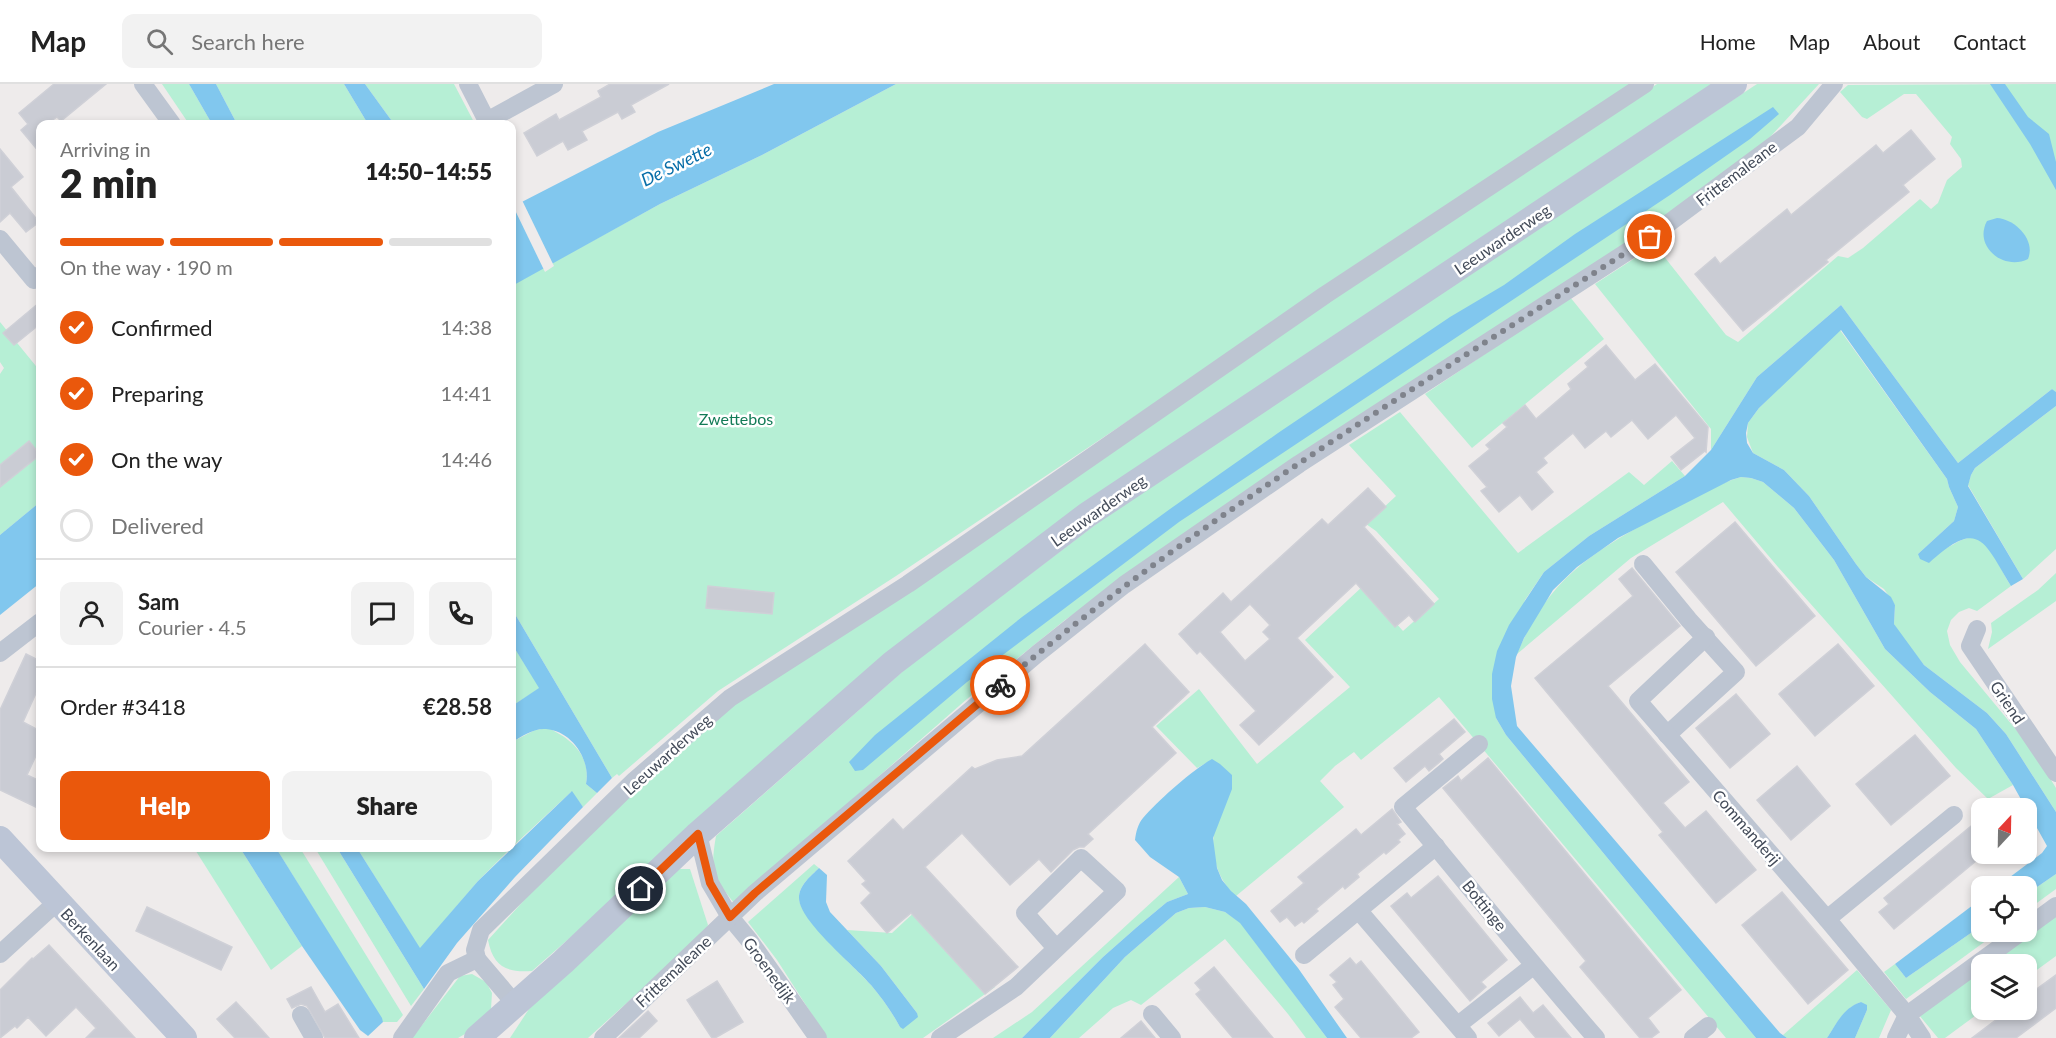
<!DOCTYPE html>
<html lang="en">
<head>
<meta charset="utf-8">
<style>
  :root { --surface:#fff; --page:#f2f2f2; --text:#222; --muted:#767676; --line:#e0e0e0; --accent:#ea580c }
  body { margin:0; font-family:Lato,sans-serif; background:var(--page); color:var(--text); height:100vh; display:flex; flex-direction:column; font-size:22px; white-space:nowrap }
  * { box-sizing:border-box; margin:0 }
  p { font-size:20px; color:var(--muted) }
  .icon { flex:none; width:33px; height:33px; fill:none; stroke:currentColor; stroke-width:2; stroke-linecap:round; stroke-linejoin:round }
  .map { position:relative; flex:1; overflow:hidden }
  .side { position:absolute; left:36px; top:36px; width:480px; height:732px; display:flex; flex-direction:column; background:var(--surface); border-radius:12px; box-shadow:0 3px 9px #0003 }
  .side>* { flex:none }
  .needle { width:39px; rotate:22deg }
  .fabs { position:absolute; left:1971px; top:714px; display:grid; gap:12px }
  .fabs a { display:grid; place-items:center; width:66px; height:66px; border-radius:12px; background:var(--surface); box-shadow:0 3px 9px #0003; font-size:30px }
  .pin { position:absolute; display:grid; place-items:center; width:51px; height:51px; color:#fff; margin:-26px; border:3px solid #fff; border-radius:50%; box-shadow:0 2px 6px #0007 }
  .courier { position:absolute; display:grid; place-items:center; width:60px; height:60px; margin:-30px; border:4px solid #ea580c; border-radius:50%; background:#fff; color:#222; box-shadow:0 2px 8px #0007 }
  .summary em { font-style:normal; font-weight:800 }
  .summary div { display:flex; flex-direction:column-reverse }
  .summary { display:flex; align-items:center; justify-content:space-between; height:102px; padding:0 24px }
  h1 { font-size:39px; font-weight:800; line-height:45px }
  .bar { display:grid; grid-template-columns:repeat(4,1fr); gap:9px 6px; align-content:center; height:72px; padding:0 24px }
  .bar i { height:8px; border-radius:4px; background:var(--line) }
  .bar .selected { background:var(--accent) }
  .bar p { grid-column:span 4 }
  .line { display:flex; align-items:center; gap:15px; padding:0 24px; border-top:2px solid var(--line) }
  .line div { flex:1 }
  .round { display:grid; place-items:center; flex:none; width:63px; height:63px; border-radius:12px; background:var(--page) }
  ol { padding:0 24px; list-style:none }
  li { display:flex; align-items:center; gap:18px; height:66px }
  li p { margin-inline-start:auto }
  li .icon { padding:6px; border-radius:50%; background:var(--accent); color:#fff; stroke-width:4 }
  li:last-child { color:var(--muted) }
  li i { width:33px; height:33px; border:3px solid var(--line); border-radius:50% }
  .cta { display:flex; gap:12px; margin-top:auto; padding:12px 24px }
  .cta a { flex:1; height:69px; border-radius:12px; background:var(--accent); color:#fff; font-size:24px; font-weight:800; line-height:69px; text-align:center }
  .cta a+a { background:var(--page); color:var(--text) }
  header { display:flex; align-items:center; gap:36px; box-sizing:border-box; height:84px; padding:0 30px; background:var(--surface); border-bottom:2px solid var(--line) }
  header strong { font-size:28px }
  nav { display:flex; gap:33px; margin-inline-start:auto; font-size:21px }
  .search { width:420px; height:54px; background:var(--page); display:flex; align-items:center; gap:15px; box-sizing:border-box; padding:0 21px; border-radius:12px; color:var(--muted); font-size:22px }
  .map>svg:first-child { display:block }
  .green { fill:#b6efd5 }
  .water { fill:#81c7ee }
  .pier { fill:#eeebeb }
  .building { fill:#caccd4; stroke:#cfd0d7; stroke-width:1.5; fill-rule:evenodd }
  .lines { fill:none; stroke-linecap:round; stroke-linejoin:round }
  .minor { stroke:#bdc5d2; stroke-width:18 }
  .secondary { stroke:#bcc5d6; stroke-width:26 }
  .done { stroke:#7f838c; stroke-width:6; stroke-dasharray:0 10.8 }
  .route { stroke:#ea580c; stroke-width:8 }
  .labels { text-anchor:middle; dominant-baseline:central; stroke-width:5; stroke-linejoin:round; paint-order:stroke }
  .street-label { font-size:16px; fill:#434b59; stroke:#fff }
  .park-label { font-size:16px; fill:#137b57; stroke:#fff }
  .water-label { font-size:18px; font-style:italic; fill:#076ea8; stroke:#fff }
</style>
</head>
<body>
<header>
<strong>Map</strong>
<div class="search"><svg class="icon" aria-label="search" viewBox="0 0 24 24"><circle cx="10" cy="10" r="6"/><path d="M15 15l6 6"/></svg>Search here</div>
<nav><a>Home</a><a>Map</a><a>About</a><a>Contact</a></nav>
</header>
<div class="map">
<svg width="2056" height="954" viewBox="0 0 2056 954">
  <rect width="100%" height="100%" fill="#eeebeb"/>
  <g class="green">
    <polygon points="162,0 189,0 212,40 189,40"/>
    <polygon points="216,0 344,0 368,40 237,40"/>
    <polygon points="365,0 454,0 475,40 394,40"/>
    <polygon points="896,0 1632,0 896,492 718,607 619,692 617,690 612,694 512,525 512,201 660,120 762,71"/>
    <path d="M1657 0H1716L1085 420 628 803 532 887C506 889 493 882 488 856L567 769 730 622 1346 205Z"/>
    <path d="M1757 0H1819L1760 64 1681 122 1065 536 967 615 734 819C713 792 710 786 716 752L910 581 1099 438 1376 251Z"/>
    <polygon points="2056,0 2056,308 2052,305 1958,379 1841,221 1757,293 1711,366 1711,345 1595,200 1655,161 1726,251 1738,258 1838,172 1848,174 1863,164 1920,115 1931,125 1938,119 1947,96 1962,83 1961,75 1950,60 1952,53 1916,10 1904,10 1867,35 1862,33 1840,8 1848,1"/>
    <polygon points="1570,213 1604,255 1472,364 1425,310"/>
    <polygon points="0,238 40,287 40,418 0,451 0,290 4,284 0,278"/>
    <path d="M1840 246 1947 395 1949 403 1958 423 1954 437 1918 470C1926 469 1934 468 1942 466 1954 462 1969 447 1982 457 1993 466 2003 490 2011 502L1977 527 1969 524 1959 528 1951 536 1947 547 1950 561 1960 578 2032 665 2056 704V728L2006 650 1987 629 1924 581 1898 548 1894 540 1895 521 1884 505 1866 493 1856 480 1809 412 1784 386 1753 369 1747 353 1748 339 1759 324 1811 272Z"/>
    <polygon points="2056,322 2056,465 2023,495 1968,401 1971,391 1975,384"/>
    <path d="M1400 328 1518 469 1629 388 1644 401 1672 377 1685 392 1589 452 1544 488 1525 516 1496 634 1506 651 1756 954H1726L1439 613 1361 676 1354 668 1335 682 1320 697 1344 723 1236 812C1218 797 1209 768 1215 745L1212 676 1197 684 1156 642 1199 605 1257 680 1350 603 1305 556 1363 502 1403 547 1439 515 1376 447 1366 440 1396 412 1349 361Z"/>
    <path d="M1741 393 1751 394 1763 398 1794 424 1834 476 1885 565 1930 608 1976 645 2013 701 1988 715 1956 684 1778 483 1723 418 1631 474 1517 570C1549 492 1596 466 1666 428 1690 415 1715 401 1741 393Z"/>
    <polygon points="2056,489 2056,517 1988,565 1992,548 1991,539 2038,506"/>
    <polygon points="512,560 540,604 512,622"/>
    <path d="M548 644C572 655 591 672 586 700L597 709 583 723 571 708 512 763V658L535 646Z"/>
    <polygon points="194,764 240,764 302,862 271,886"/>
    <polygon points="276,764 300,764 403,931 397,938 383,938"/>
    <polygon points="315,764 337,764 424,905 411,922"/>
    <polygon points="357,764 511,764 478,797 420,865"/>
    <path d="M814 780 819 784C811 792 799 801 799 814 799 834 855 883 871 901 882 914 892 928 900 943L917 929 881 882 847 846 892 849 921 822 995 903 923 954H827L777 876 748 838Z"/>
    <polygon points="678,785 690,785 708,841 704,849 588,954 510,954 529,925"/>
    <polygon points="2056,790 2056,805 2027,826 2027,810"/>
    <polygon points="1179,793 1188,810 1167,818 1137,843 1103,873 1022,954 993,954 1032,928"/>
    <polygon points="1205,823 1225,828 1240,838 1327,954 1306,954 1288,930 1225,855 1141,921 1131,916 1113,924 1079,954 1050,954 1125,873 1176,829 1189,824"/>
    <polygon points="2056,830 2056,872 2027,893 2026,880 1987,880"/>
    <polygon points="1981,842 1982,848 1998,848 1906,915 1884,888 1895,880 1906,894"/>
    <polygon points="1981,884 1982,926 1983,926 1945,954 1938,954 1919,931"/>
    <path d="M1857 886 1891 926 1879 954H1855L1867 926 1861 918C1844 924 1837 939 1827 954H1787L1783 951Z"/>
    <polygon points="472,890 486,898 492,909 491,925 482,940 458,954 412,954 460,892"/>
  </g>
  <g class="water">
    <polygon points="189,0 216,0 237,40 212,40"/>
    <polygon points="344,0 365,0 394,40 368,40"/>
    <polygon points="774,0 896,0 762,71 660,120 512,202 512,123 658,48"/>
    <polygon points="1990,0 2005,0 2028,33 2049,50 2056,78 2056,106 2030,60"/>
    <polygon points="1773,23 1779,30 1750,55 1670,111 1179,438 967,598 863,686 855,687 849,678 875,651 1022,533 1170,425 1278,349 1450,233 1504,201 1575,150"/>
    <path d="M1997 134C2015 135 2036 156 2028 175 2004 187 1973 163 1987 137Z"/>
    <path d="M1841 221 1958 379 2052 305 2056 308V322L1975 384 1971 391 1968 402 2023 495 2011 502C1983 456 1979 434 1929 479L1920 475 1918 470 1954 437 1958 423 1949 403 1947 395 1841 246 1759 324 1748 339 1746 349 1747 359 1753 369 1784 386 1809 412 1856 480 1866 493 1891 513 1895 521 1894 540 1924 581 1987 629 2006 650 2056 728V790L2027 810 2026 802H1998L2042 769 2047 762 2013 701 1976 645 1930 608 1885 565 1834 476 1794 424 1763 398 1751 394 1741 393 1731 396 1618 454 1577 483 1553 506 1524 554 1516 573 1511 602 1517 642 1780 949 1787 954H1756L1506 651 1496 634 1492 615V590L1497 567 1509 541 1544 488 1589 452 1685 392 1711 366 1757 293Z"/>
    <polygon points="40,418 40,499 0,531 0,451"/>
    <path d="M512 525 612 694 597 709 586 700C591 676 572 647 546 645 534 644 522 652 512 658V622L539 604 512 560Z"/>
    <path d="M1212 675 1220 680 1232 691V705L1213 754 1217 784 1222 796 1231 807 1246 820 1298 884 1347 954H1327L1240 839 1225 828 1205 823 1189 824 1176 829 1125 873 1050 954H1022L1103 873 1137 843 1167 818 1188 810 1179 793 1150 773 1135 756C1136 748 1138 740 1143 734 1159 716 1191 687 1212 675Z"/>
    <polygon points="572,707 583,723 515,793 457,859 424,905 337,764 357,764 420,864 478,797"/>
    <polygon points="240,764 276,764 382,934 383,938 368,952 360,946 302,862"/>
    <path d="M819 784 827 791 826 818 830 828 881 882 917 929 918 933 903 945 900 943C892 928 882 914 871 901 855 882 799 837 799 814 799 801 811 792 819 784Z"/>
    <polygon points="1981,815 1981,842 1906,894 1895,880"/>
    <path d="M1861 918 1867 921V926L1855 954H1827C1837 939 1843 924 1861 918Z"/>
  </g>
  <polygon class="pier" points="521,114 554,182 545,188 512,120"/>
  <g class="building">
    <polygon points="54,0 106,0 61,37 57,33 47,40 40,40 40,69 21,46 28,40 19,29"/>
    <polygon points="610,0 669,0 631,21 635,28 622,35 618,28 582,47 587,56 568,66 563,57 537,72 524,49 556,30 559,36 601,13 598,7"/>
    <polygon points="1911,46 1935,75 1903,101 1909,108 1826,176 1828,178 1743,247 1695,190 1715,173 1720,180 1787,125 1791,131 1876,61 1883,69"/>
    <polygon points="0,65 23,93 11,103 39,138 26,148 10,129 0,138"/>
    <polygon points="40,218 40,240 14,261 3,249"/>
    <polygon points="1606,261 1635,296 1655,280 1708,343 1706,368 1705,367 1681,386 1671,373 1695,354 1676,331 1648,355 1632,336 1611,353 1606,347 1585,364 1573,349 1543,374 1547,379 1536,388 1553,408 1532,426 1520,411 1499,428 1481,407 1487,403 1469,382 1490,365 1486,361 1507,343 1503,339 1525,321 1536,335 1571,305 1568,300 1588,283 1585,279"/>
    <polygon points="29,357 40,371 0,403 0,381"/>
    <path d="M1368 404 1386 423 1364 443 1434 520 1415 538 1409 531 1395 543 1356 499 1297 554 1333 593 1259 661 1240 641 1256 627 1200 567 1197 570 1179 550 1223 509 1231 518 1322 435 1328 441ZM1250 520 1270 541 1263 548 1270 555 1245 577 1220 548Z"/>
    <polygon points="1735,438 1815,532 1756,582 1676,488"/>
    <polygon points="1632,484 1680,542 1608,602 1689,698 1663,719 1685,744 1706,727 1756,786 1716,819 1659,751 1663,748 1535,594 1633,512 1619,495"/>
    <polygon points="708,502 774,509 772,530 706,524"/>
    <polygon points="1145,560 1189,608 1152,643 1176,669 1088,750 1093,755 1084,763 1079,763 1073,766 1051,788 1039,775 1010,801 962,749 925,783 1018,883 985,910 911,829 887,849 861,819 871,809 862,800 866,797 848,777 893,735 903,746 972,683 975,685 997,676 1022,672"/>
    <polygon points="1838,560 1874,602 1815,652 1779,610"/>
    <polygon points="26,570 40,577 40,609 37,607 23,638 40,647 40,663 27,691 40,697 40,725 0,706 0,626"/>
    <polygon points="1736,610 1770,650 1730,684 1696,644"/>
    <polygon points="1454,635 1465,648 1439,670 1443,675 1429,687 1425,682 1406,698 1394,684"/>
    <polygon points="1915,651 1950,692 1891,741 1856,700"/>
    <polygon points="1488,674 1681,906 1648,934 1659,948 1651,954 1640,954 1580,883 1586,877 1443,704 1458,692 1461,697"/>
    <polygon points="1797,682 1830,722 1791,756 1757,716"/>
    <polygon points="1392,725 1401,738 1397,740 1405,750 1398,756 1400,758 1386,770 1384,768 1357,790 1359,793 1345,805 1343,802 1316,825 1318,827 1304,839 1302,837 1295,842 1287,833 1280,838 1271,827 1304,799 1298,793 1356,745 1361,751"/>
    <polygon points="1982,733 1982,772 1894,845 1879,828 1889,820 1884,814"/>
    <polygon points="1438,792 1507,876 1481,898 1486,903 1470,917 1391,822 1407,809 1411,814"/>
    <polygon points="1782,808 1848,886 1808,920 1742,841"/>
    <polygon points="147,823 232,863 221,886 136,847"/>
    <polygon points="49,861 103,919 135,954 86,954 96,944 76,923 46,952 28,933 17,944 15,942 0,954 0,906 32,874 33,875"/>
    <polygon points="1350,874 1356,881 1361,877 1419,948 1411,954 1361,954 1335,923 1344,915 1333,901 1337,898 1330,891"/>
    <polygon points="1214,883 1248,924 1273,954 1233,954 1196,910 1201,906 1195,899"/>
    <polygon points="2056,891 2056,924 2016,954 1972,954 2009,926 2037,926 2027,912"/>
    <polygon points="717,897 743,938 715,954 712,954 687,916"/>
    <polygon points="311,903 325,928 338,920 359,954 325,954 307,922 301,920 292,924 287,915"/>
    <polygon points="1520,913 1533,929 1543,921 1571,954 1536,954 1520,935 1499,952 1488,939"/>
    <polygon points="236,918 252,935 269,954 235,954 217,935"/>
    <polygon points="648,927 657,937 639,954 619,954"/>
    <polygon points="1141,937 1155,954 1121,954"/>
  </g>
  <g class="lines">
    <g class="minor">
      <polyline points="143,0 172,40"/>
      <polyline points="468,0 487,37 554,0"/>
      <polyline points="0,155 34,196 40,191"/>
      <polyline points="1643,480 1689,536 1736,588 1667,651"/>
      <polyline points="1977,545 1970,562 2056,689"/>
      <polyline points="1706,553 1638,617 1827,835 1907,931 1922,954"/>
      <polyline points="0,569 40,538"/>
      <path d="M1479 660 1403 723C1467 800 1530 878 1596 954"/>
      <polyline points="698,750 710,799 730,833 749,856 818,954"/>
      <polyline points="1359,827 1468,954"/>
      <polyline points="1827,835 1954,731"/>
      <polyline points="2026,844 2056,822"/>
      <polyline points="0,870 57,818"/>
      <polyline points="1304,871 1436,762"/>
      <polyline points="516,921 477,875 475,866 481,846 635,696 730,614 908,500 1325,211 1645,0"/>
      <polyline points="1152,930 1172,954"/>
      <polyline points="301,931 314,954"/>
      <polyline points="1458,941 1533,882"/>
      <polyline points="402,954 448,889 477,875"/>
      <polyline points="603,954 755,809 1037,570 1124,501 1299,380 1650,153 1798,43 1834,0"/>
      <polyline points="940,954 1016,903 1117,807 1081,774 1025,829 1056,864"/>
      <polyline points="1693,954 1708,942"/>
      <polyline points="1896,954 1907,931 2021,848"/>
    </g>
    <g class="secondary">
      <polyline points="0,755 184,954"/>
      <polyline points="477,954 563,878 698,750 893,579 1087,431 1734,0"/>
    </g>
  </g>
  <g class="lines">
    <path class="done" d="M1000 601C1202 431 1429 296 1650 153"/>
    <polyline class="route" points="641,805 698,750 710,799 730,833 755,809 1000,601"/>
  </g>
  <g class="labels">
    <g class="street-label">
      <text transform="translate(1736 89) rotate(-37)">Frittemaleane</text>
      <text transform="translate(1502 155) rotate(-34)">Leeuwarderweg</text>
      <text transform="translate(1098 426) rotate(-35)">Leeuwarderweg</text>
      <text transform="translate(2008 618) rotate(56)">Griend</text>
      <text transform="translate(667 670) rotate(-42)">Leeuwarderweg</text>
      <text transform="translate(1747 743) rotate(49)">Commanderij</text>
      <text transform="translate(1485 821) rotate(51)">Bottinge</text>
      <text transform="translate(91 855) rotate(47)">Berkenlaan</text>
      <text transform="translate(770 886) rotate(54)">Groenedijk</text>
      <text transform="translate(673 887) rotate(-43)">Frittemaleane</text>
    </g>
    <g class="park-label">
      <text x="736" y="334">Zwettebos</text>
    </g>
    <g class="water-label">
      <text transform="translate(676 80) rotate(-26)">De Swette</text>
    </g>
  </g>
</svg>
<div class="fabs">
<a><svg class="needle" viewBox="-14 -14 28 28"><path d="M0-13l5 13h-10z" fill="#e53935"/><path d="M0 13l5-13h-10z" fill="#767676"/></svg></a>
<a><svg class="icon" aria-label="locate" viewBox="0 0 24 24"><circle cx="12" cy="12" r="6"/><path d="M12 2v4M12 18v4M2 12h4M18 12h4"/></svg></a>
<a><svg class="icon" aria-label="layers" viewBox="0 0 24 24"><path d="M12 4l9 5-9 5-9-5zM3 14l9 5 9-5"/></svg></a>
</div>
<div class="pin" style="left:1650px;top:153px;background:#ea580c"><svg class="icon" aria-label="bag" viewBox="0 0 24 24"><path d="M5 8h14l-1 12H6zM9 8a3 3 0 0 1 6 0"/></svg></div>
<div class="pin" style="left:641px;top:805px;background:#1f2937"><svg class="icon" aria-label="home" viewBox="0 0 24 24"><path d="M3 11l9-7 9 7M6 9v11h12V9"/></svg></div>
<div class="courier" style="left:1000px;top:601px"><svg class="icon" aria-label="bike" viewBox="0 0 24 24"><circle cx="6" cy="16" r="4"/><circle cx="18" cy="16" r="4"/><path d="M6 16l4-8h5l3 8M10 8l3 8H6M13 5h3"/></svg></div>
<section class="side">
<div class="summary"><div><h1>2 min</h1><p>Arriving in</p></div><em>14:50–14:55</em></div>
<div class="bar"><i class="selected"></i><i class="selected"></i><i class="selected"></i><i></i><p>On the way · 190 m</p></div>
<ol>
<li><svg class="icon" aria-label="check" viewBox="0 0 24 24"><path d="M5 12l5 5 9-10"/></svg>Confirmed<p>14:38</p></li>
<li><svg class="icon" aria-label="check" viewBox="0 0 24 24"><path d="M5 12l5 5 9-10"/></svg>Preparing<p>14:41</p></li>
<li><svg class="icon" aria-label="check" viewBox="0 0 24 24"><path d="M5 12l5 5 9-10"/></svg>On the way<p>14:46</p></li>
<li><i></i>Delivered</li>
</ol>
<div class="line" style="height:108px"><a class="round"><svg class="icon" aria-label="person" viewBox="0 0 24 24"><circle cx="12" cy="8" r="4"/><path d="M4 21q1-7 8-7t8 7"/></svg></a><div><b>Sam</b><p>Courier · 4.5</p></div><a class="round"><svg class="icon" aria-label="chat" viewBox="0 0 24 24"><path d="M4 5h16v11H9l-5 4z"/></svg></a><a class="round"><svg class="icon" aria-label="phone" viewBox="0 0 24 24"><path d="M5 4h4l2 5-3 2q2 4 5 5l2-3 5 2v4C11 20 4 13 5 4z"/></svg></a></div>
<div class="line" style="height:78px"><div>Order #3418</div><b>€28.58</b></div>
<div class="cta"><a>Help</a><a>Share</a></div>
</section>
</div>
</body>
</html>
